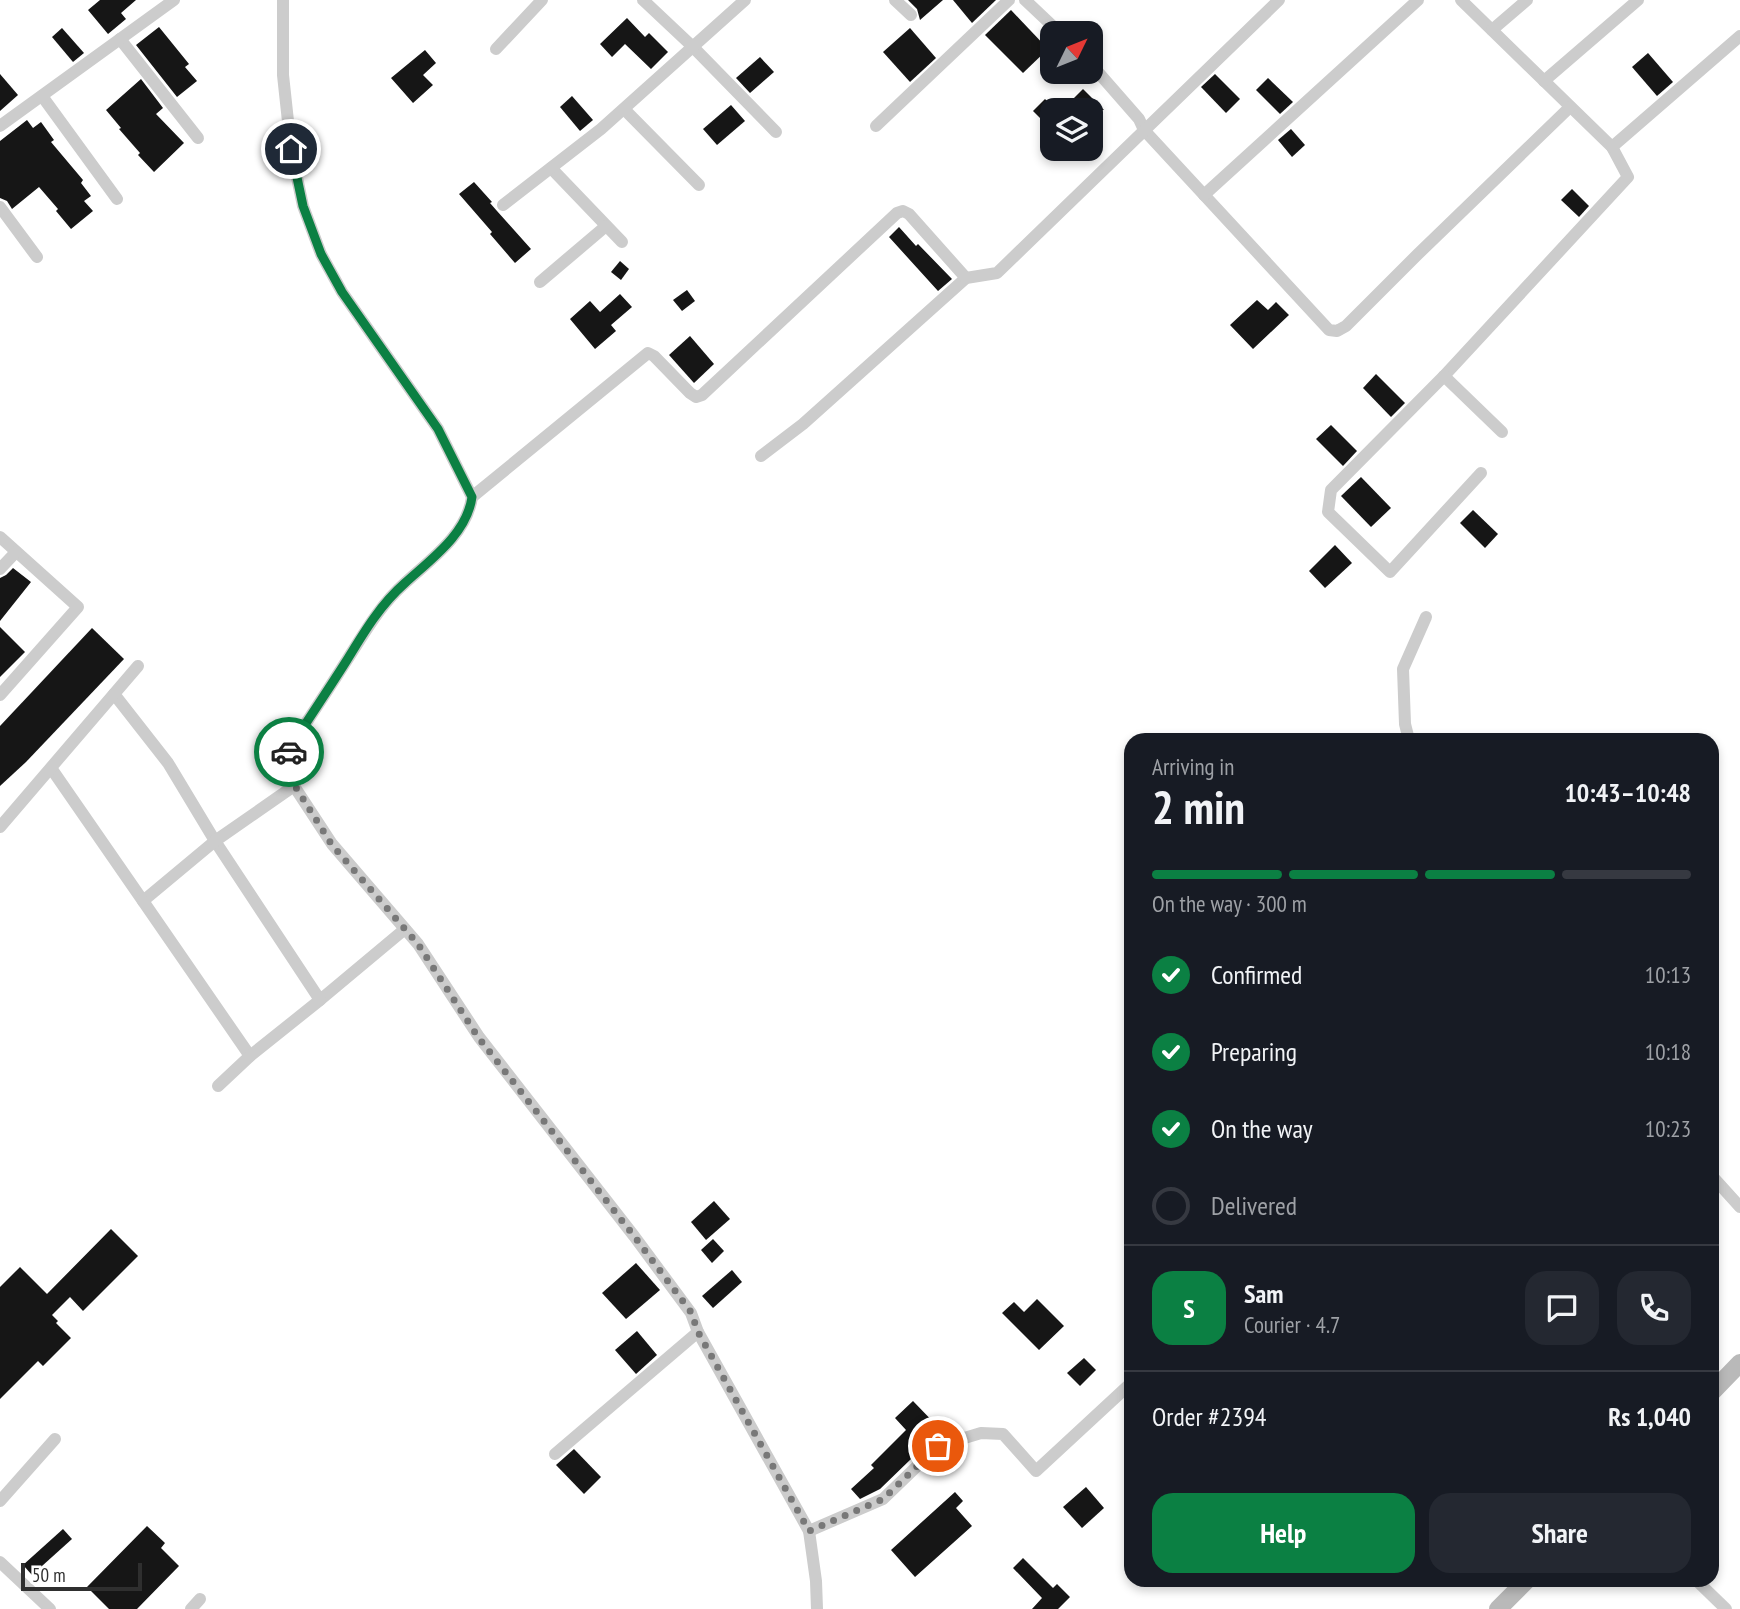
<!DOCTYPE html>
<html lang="en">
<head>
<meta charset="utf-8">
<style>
  :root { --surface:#171b24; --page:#242831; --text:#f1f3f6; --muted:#9ea1a6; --line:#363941; --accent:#0b8043 }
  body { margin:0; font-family:"PT Sans Narrow",sans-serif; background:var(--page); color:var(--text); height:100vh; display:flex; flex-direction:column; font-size:26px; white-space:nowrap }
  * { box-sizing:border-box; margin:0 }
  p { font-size:23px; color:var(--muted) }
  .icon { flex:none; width:38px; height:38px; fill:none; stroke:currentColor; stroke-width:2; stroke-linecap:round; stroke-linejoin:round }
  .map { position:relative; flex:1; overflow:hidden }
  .panel { position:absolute; left:1124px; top:733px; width:595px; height:854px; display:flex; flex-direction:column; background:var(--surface); border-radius:21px; box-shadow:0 4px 10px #0003 }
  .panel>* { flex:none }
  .needle { width:46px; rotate:47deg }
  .fabs { position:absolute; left:1040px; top:21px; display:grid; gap:14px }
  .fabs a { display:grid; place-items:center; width:63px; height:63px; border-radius:14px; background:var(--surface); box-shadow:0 4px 10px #0003; font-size:35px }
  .scale { position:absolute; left:21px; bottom:18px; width:121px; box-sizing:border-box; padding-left:7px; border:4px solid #2f2f2f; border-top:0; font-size:19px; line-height:24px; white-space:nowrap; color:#2f2f2f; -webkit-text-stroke:5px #fff; paint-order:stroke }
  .pin { position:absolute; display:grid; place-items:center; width:60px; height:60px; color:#fff; margin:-30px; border:4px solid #fff; border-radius:50%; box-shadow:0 2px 7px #0007 }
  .courier { position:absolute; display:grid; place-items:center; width:70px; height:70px; margin:-35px; border:5px solid #0b8043; border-radius:50%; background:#fff; color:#222; box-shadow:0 2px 9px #0007 }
  .summary em { font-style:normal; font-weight:600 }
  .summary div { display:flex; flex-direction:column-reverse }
  .summary { display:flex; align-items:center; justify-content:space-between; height:119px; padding:0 28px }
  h1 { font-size:46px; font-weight:600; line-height:52px }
  .bar { display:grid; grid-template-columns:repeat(4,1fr); gap:10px 7px; align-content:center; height:84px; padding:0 28px }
  .bar i { height:9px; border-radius:5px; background:var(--line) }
  .bar .on { background:var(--accent) }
  .bar p { grid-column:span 4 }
  .line { display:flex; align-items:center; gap:18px; padding:0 28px; border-top:2px solid var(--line) }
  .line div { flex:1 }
  .round { display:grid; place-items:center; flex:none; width:74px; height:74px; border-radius:21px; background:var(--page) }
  ol { padding:0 28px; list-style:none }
  li { display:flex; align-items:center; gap:21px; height:77px }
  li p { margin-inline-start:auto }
  li .icon { padding:7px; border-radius:50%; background:var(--accent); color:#fff; stroke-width:4 }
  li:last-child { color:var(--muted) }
  li i { width:38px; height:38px; border:4px solid var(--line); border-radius:50% }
  .cta { display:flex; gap:14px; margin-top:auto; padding:14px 28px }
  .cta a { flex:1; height:80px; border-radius:21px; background:var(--accent); color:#fff; font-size:28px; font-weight:600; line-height:80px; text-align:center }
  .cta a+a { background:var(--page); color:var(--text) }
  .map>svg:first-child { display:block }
  .building { fill:#161616 }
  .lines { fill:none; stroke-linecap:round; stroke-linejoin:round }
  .street { stroke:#ccc; stroke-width:12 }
  .secondary { stroke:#b9b9b9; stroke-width:18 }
  .done { stroke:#787878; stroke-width:7; stroke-dasharray:0 12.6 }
  .route { stroke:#0b8043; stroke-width:9 }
</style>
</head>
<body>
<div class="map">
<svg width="1740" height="1609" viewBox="0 0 1740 1609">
  <rect width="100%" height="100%" fill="#fff"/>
  <g class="building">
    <polygon points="100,0 136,0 121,13 126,19 108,34 88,10"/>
    <polygon points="908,0 943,0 920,20 917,9"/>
    <polygon points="953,0 996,0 972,23"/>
    <polygon points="1011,10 1048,49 1023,73 985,35"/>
    <polygon points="627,18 645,37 649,33 668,52 651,69 625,44 612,57 600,44"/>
    <polygon points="159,27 189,64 185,67 197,81 177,97 136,45"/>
    <polygon points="62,28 84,53 73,62 52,37"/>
    <polygon points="910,28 936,58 910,82 883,52"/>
    <polygon points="425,50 436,63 423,75 433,85 413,103 391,78"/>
    <polygon points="1648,53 1673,82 1657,96 1632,67"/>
    <polygon points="760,57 774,72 750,93 736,78"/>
    <polygon points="0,74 18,95 0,111"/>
    <polygon points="1215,74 1240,99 1226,113 1201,87"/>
    <polygon points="1268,78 1293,102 1280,114 1256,90"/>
    <polygon points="141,79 163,108 156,114 184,143 154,172 138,155 140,153 119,129 121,128 106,110"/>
    <polygon points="1083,89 1104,110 1062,110"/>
    <polygon points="572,96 593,120 580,131 560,107"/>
    <polygon points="1045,99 1052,106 1052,118 1046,124 1033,111"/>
    <polygon points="731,105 745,121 717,145 703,129"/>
    <polygon points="27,120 33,128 41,122 54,140 51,142 83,180 81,183 91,196 84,201 93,211 71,229 56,211 58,209 39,187 12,209 7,201 0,198 0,141"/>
    <polygon points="1291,129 1305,145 1292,157 1278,140"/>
    <polygon points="474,182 492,202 490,203 497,211 531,249 515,263 490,234 492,232 459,194"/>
    <polygon points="1572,189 1589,206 1579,217 1561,200"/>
    <polygon points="899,227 916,246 918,244 952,279 938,291 889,237"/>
    <polygon points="620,261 629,269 621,280 611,272"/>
    <polygon points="687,290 695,301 682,311 673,300"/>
    <polygon points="620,294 632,307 611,325 616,331 595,349 570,319 590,301 600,312"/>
    <polygon points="1257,300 1268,310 1276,302 1289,315 1253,349 1230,325"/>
    <polygon points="690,336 714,364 694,383 669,355"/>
    <polygon points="1376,374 1405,403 1391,417 1363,388"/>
    <polygon points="1331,425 1357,451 1343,466 1316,439"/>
    <polygon points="1361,477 1391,508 1371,527 1341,496"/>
    <polygon points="1473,510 1498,534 1485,548 1460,523"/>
    <polygon points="1335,545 1352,563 1325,588 1309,571"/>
    <polygon points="13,568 31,582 0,621 0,578 6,575"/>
    <polygon points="0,627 25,652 0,677"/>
    <polygon points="92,628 124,659 26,762 0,786 0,726"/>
    <polygon points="714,1201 730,1219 706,1240 691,1222"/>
    <polygon points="111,1229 138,1256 83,1311 70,1297 52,1315 58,1321 56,1323 71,1338 43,1366 38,1361 0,1399 0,1287 20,1267 47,1294"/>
    <polygon points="713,1239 724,1251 712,1263 701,1250"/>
    <polygon points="636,1263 660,1290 626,1319 602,1293"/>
    <polygon points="732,1270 742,1282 713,1308 702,1296"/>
    <polygon points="1037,1299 1064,1326 1039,1350 1002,1313 1014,1302 1024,1312"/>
    <polygon points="637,1331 657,1355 636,1374 615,1350"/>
    <polygon points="1084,1358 1096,1370 1080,1386 1067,1373"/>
    <polygon points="913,1401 941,1430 880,1489 860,1499 851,1489 874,1468 871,1465 906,1430 895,1418"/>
    <polygon points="574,1449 601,1477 584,1494 556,1465"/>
    <polygon points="1086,1487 1104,1508 1082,1528 1063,1507"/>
    <polygon points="955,1492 963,1501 956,1508 972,1526 915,1577 891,1550"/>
    <polygon points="147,1526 165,1543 161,1548 179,1566 137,1609 109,1609 87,1587"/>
    <polygon points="63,1529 72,1539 32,1575 23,1565"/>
    <polygon points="1023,1558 1053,1588 1057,1584 1070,1597 1058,1609 1032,1609 1042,1598 1013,1568"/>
  </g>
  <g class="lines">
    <g class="street">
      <path d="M283 0V75L291 149 303 206 321 254 342 292 438 429 472 497C467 534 430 560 405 583 380 605 365 632 347 660 328 690 308 720 289 749V770L294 786 332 844 418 944 479 1037 634 1236 691 1313 698 1332 809 1531 816 1581 817 1609"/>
      <polyline points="643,0 693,47 776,132"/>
      <polyline points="895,0 911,15"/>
      <polyline points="1025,0 1060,33"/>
      <polyline points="1461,0 1612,147 1628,177 1444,376 1331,490 1328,512 1390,572 1481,473"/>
      <polyline points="1492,30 1527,0"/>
      <polyline points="120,39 198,138"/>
      <polyline points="496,49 542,0"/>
      <polyline points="1090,63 1139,119 1144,130 1329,330 1337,331 1346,326 1417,255 1570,107"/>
      <polyline points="1544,81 1638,0"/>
      <polyline points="42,96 117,199"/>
      <polyline points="624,109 699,185"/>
      <polyline points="0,126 174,0"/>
      <polyline points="876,126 1009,0"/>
      <polyline points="1612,147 1740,36"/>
      <polyline points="551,168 622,242"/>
      <polyline points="1204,195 1418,0"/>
      <polyline points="503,205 601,129 745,0"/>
      <polyline points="0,207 37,257"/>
      <polyline points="540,282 606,226"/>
      <polyline points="1444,376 1502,432"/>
      <polyline points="761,456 803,424 966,278 997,273 1279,0"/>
      <polyline points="472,497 648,353 654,356 690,393 696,397 702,395 897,213 903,211 909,214 966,278"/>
      <polyline points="0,537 78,607 0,695"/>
      <polyline points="0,569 16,552"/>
      <polyline points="114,694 168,763 215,841 320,1000 405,929"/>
      <polyline points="1409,740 1405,724 1403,669 1426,617"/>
      <polyline points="51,768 143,901 215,841 294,786"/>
      <polyline points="0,827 138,666"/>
      <polyline points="143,901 250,1056"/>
      <polyline points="218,1086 250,1056 320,1000"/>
      <polyline points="1712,1176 1740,1207"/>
      <polyline points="555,1454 698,1332"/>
      <polyline points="0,1501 55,1439"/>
      <polyline points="809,1531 883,1499 938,1446 981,1433 1003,1434 1036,1471 1130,1384"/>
      <polyline points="0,1562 50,1609"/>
      <polyline points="1696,1580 1726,1609"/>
      <polyline points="191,1609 200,1599"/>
    </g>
    <g class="secondary">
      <polyline points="1712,1392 1740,1363"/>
      <polyline points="1498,1609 1527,1580"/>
    </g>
  </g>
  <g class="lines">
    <polyline class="done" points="289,752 289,770 295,786 332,845 418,944 478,1037 634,1236 691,1312 698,1332 809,1531 883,1499 938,1446"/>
    <path class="route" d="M289 752V749C308 720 328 690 347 660 364 632 380 605 405 583 430 560 467 534 472 497L438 429 342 292 321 254 303 206 291 149"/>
  </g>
</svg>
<div class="fabs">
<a><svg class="needle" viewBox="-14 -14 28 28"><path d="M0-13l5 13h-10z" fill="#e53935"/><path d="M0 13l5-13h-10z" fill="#9ea1a6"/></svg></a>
<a><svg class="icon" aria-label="layers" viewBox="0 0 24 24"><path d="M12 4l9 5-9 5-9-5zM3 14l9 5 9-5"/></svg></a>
</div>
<div class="scale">50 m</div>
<div class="pin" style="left:938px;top:1446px;background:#ea580c"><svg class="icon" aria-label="bag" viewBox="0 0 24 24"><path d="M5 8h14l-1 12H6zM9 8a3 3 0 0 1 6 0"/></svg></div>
<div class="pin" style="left:291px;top:149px;background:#1f2937"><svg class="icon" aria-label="home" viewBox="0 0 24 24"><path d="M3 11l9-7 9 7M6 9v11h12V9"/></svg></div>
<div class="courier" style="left:289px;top:752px"><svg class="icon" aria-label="car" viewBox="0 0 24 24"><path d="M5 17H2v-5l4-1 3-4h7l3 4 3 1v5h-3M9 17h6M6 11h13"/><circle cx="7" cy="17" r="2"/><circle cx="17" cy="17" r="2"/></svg></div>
<section class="panel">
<div class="summary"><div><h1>2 min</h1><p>Arriving in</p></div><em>10:43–10:48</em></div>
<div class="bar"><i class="on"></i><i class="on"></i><i class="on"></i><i></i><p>On the way · 300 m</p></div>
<ol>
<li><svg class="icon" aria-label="check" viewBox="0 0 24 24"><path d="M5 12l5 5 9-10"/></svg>Confirmed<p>10:13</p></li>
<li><svg class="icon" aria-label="check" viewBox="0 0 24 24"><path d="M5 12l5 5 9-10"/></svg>Preparing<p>10:18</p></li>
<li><svg class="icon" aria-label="check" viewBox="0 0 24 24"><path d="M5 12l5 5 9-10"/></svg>On the way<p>10:23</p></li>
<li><i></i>Delivered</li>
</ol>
<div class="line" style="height:126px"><b class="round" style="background:var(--accent);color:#fff">S</b><div><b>Sam</b><p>Courier · 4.7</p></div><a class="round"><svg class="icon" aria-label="chat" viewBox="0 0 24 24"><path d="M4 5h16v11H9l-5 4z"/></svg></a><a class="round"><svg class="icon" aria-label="phone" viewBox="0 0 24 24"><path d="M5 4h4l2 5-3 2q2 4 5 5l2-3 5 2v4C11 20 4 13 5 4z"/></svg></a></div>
<div class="line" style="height:91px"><div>Order #2394</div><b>Rs 1,040</b></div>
<div class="cta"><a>Help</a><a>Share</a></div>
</section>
</div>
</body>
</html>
